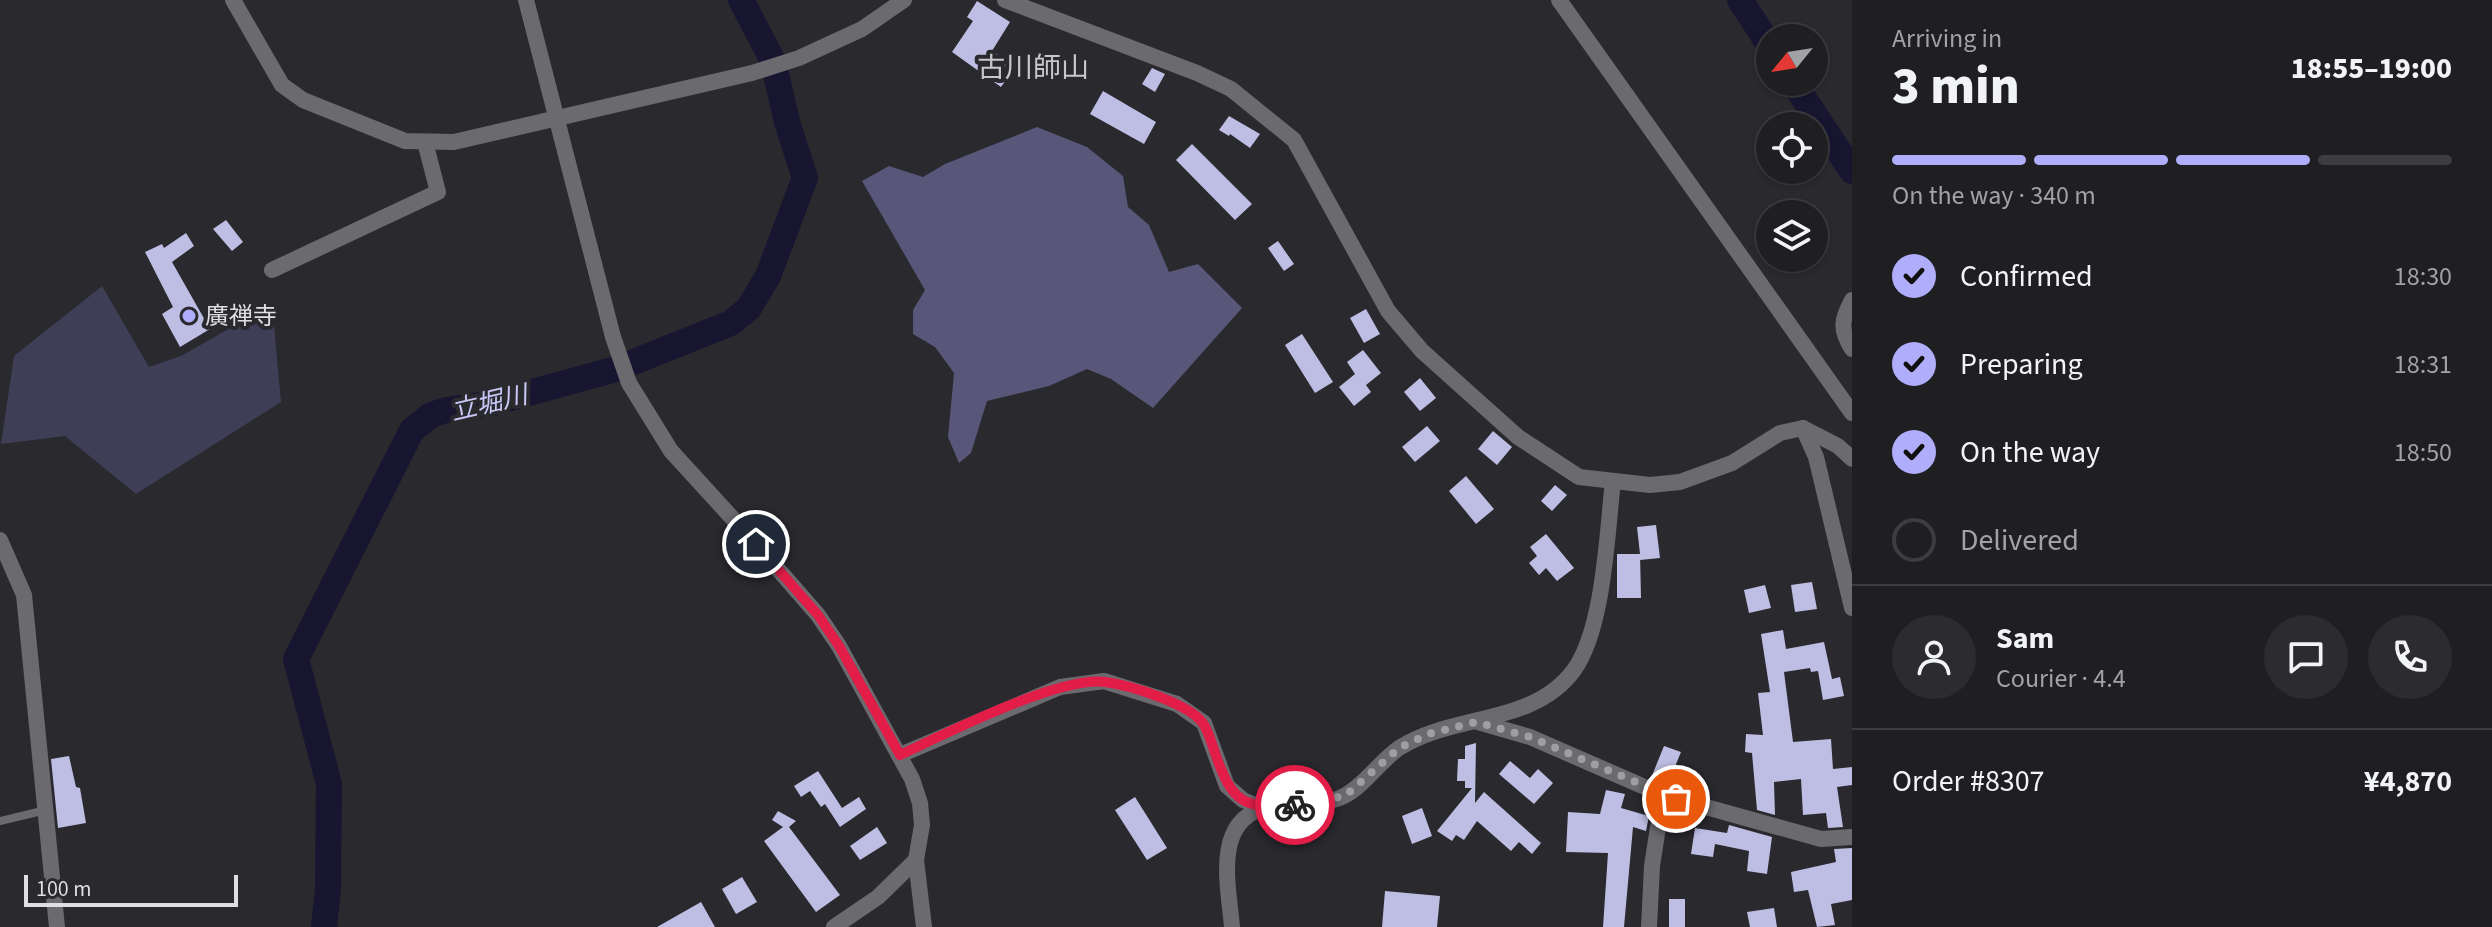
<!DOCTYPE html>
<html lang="en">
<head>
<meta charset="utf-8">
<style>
  :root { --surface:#1f1f22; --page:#2c2c2f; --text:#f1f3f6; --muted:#a1a2a5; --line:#3c3d40; --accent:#b0adfa }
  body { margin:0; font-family:"Source Sans 3","Noto Sans JP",sans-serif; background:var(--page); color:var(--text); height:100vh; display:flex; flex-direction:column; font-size:30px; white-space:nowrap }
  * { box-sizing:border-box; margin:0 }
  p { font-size:26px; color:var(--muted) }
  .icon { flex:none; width:44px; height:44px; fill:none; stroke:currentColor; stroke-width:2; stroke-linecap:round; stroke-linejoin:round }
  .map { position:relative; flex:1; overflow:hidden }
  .side { display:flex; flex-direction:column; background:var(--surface); width:640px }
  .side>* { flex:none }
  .needle { width:52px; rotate:240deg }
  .tools { position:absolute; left:1756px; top:24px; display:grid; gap:16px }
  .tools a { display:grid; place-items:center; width:72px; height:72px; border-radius:50%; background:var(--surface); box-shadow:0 2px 6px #0004,0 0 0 2px var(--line); font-size:40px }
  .scale { position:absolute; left:24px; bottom:20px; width:214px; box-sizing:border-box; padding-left:8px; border:4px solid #dfdfe2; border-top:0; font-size:22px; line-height:28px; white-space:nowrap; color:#dfdfe2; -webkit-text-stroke:6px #29292e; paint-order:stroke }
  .pin { position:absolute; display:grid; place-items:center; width:68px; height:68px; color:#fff; margin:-34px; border:4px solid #fff; border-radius:50%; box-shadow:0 2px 8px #0007 }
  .courier { position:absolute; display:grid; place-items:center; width:80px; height:80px; margin:-40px; border:6px solid #e11d48; border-radius:50%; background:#fff; color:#222; box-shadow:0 2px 10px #0007 }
  .headline em { font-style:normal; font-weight:800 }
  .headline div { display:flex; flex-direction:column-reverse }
  .headline { display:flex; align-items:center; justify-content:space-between; height:136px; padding:0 40px }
  h1 { font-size:52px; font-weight:800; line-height:60px }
  .bar { display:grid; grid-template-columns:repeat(4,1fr); gap:12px 8px; align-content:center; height:96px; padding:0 40px }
  .bar i { height:10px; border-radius:6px; background:var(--line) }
  .bar .current { background:var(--accent) }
  .bar p { grid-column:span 4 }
  .line { display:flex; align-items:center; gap:20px; padding:0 40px; border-top:2px solid var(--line) }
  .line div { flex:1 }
  .round { display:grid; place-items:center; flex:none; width:84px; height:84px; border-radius:42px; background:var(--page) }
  ol { padding:0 40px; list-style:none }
  li { display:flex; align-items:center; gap:24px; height:88px }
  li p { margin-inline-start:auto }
  li .icon { padding:8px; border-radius:50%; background:var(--accent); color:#111; stroke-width:4 }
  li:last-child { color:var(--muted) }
  li i { width:44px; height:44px; border:4px solid var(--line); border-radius:50% }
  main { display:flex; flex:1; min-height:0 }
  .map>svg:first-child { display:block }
  .green { fill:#3f3e57 }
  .forest { fill:#585779 }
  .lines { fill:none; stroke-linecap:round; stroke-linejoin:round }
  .river { stroke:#181531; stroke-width:26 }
  .building { fill:#bebee4 }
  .service { stroke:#6a6a6f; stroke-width:8 }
  .minor { stroke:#6a6a6f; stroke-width:16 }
  .done { stroke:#9f9fa3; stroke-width:8; stroke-dasharray:0 14.4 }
  .route { stroke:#e11d48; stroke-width:10 }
  .poi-dot { fill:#b0adfa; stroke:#29292e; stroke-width:3 }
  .labels { text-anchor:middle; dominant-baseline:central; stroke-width:8; stroke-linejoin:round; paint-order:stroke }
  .poi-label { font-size:24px; fill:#dfdfe2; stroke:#29292e; text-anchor:start }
  .water-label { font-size:26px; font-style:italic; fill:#c8c7f7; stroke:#29292e }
  .quarter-label { font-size:28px; fill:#c6c6cb; stroke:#29292e }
</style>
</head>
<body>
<main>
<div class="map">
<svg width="1852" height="927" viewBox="0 0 1852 927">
  <rect width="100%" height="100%" fill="#29292e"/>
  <polygon class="green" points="102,286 149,367 181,356 272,304 281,402 136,494 65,436 1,444 14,356"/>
  <polygon class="forest" points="1037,127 1087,147 1123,176 1128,207 1149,225 1169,272 1198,264 1242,308 1153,408 1111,379 1087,369 1049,386 987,401 971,453 959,463 948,437 954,373 935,347 913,334 913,310 925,290 862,181 889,166 923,177 945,164"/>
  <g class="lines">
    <g class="river">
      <polyline points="1740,0 1770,46"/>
      <polyline points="1793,82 1852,171"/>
      <polyline points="324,927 328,888 329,784 296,659 412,430 431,415 446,410 493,403 616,369 731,323 749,308 768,276 805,178 787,122 773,61 741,0"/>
    </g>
  </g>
  <g class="building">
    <polygon points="977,1 1010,22 992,51 1015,67 1001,87 952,52 973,21 967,17"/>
    <polygon points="1152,68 1165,74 1155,92 1142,84"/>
    <polygon points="1103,91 1156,122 1144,144 1090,114"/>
    <polygon points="1229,116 1260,134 1250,148 1230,134 1229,136 1219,130"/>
    <polygon points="1192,144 1252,204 1235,220 1176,160"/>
    <polygon points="226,220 243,242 232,251 213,229"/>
    <polygon points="186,233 194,246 172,262 210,329 180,347 162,314 173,307 145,252 162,244 164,248"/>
    <polygon points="1278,241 1294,264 1284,271 1268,248"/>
    <polygon points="1366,309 1380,334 1364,343 1350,318"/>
    <polygon points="1302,334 1333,382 1315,393 1285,345"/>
    <polygon points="1363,350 1381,373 1366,385 1371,392 1354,406 1339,387 1355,374 1347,362"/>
    <polygon points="1420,378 1436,398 1420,411 1404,392"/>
    <polygon points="1427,426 1440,441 1415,462 1402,447"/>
    <polygon points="1493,431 1512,447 1497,465 1478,449"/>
    <polygon points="1466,476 1494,509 1476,524 1449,491"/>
    <polygon points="1555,485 1567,495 1552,511 1541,501"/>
    <polygon points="1656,525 1660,558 1640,560 1640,554 1641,598 1617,598 1617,554 1640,554 1637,527"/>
    <polygon points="1546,534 1574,568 1557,581 1546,568 1539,575 1529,563 1537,556 1530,547"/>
    <polygon points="1812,582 1817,609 1795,612 1791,585"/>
    <polygon points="1765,585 1771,608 1749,613 1744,590"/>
    <polygon points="1783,630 1786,649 1824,642 1832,679 1840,677 1844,696 1823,700 1818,671 1811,672 1810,668 1784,672 1793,742 1831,739 1833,769 1852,767 1852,785 1837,787 1843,827 1828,828 1826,813 1803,815 1801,779 1774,782 1775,815 1757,810 1752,753 1745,752 1746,734 1763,735 1758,693 1770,692 1761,634"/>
    <polygon points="1476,743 1475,803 1484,792 1541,843 1532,854 1519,842 1511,851 1477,821 1464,840 1456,835 1452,841 1437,831 1472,788 1465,788 1465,781 1457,781 1458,759 1465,759 1465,746"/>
    <polygon points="1664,746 1681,752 1672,774 1687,780 1683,789 1651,778"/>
    <polygon points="69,756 76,787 80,788 86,823 58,828 51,759"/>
    <polygon points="1510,761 1530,778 1538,769 1553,783 1534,804 1499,774"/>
    <polygon points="818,771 842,808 859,797 866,809 840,827 825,804 821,807 810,791 801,797 794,786"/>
    <polygon points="1606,790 1625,794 1621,808 1649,816 1646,831 1633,827 1624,927 1603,927 1608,853 1566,852 1568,812 1600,814"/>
    <polygon points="1135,797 1167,848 1147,860 1115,810"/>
    <polygon points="1422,808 1432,836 1412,844 1402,816"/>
    <polygon points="778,811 796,821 789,827 840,895 816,912 764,841 783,827 772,820"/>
    <polygon points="1729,825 1772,837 1767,874 1747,871 1749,851 1715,844 1713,857 1691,854 1695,828 1727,833"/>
    <polygon points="877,827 887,843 860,860 850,846"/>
    <polygon points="1852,848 1852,900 1831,904 1835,925 1817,927 1808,890 1794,892 1791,872 1836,862 1834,849"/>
    <polygon points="742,877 757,902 736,914 722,889"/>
    <polygon points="1385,891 1440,896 1437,927 1382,927"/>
    <rect x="1669" y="899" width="16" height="28"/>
    <polygon points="701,902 715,927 657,927"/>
    <polygon points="1774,908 1777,927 1750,927 1747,912"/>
  </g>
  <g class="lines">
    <polyline class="service" points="0,821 46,810"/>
    <g class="minor">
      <polyline points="233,0 282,85 303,100 405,141 454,142 752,73 799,58 862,29 904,0"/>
      <polyline points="526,0 613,337 629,383 671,451 745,532"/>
      <polyline points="1005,0 1197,73 1231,89 1294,140 1388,311 1422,351 1518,437 1579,477 1650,485 1680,482 1732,463 1780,433 1803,428 1816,457 1852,608"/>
      <polyline points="1559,0 1852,413"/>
      <polyline points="272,270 438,192 425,142"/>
      <path d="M1852 300C1841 320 1840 330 1852 349"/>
      <polyline points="1803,428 1838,446 1852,459"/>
      <polyline points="0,540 24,595 57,927"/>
      <polyline points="756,544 818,615 839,646 912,779 920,803 922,825 916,860 924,927"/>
      <polyline points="1478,722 1530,737 1663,795 1821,839 1852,837"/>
      <polyline points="900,755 1060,687 1104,681 1177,704 1204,723 1227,786 1243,800 1262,808"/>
      <polyline points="834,927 878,897 916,860"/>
      <path d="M1232 927C1229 889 1213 825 1261 809 1270 806 1281 806 1291 805 1307 804 1329 804 1344 796 1365 785 1380 761 1399 748 1453 713 1533 726 1574 670 1604 628 1607 533 1613 481"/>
      <polyline points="1649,927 1652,866 1663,795"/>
    </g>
  </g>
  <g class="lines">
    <polyline class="done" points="1295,805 1345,796 1399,748 1428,734 1476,722 1530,737 1676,799"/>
    <path class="route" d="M756 544 818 615 839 646 900 755C945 734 1059 676 1105 682 1129 685 1192 704 1204 725 1209 733 1212 744 1215 753 1232 802 1243 810 1295 805"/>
  </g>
  <circle class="poi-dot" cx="189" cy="316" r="8"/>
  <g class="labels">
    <g class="poi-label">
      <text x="205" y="316">廣禅寺</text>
    </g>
    <g class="water-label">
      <text transform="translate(489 403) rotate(-13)">立堀川</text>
    </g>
    <g class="quarter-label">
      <text x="1033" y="68">古川師山</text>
    </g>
  </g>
</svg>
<div class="tools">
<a><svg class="needle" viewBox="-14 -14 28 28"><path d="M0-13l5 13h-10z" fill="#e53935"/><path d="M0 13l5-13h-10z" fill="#a1a2a5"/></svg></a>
<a><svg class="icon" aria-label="locate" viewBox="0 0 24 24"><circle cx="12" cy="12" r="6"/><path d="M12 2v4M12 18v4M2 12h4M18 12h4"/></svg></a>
<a><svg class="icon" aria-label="layers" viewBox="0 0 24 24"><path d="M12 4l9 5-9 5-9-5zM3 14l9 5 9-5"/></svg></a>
</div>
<div class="scale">100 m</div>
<div class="pin" style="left:1676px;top:799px;background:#ea580c"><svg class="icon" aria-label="bag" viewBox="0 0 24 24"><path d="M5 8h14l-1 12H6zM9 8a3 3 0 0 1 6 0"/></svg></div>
<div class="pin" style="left:756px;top:544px;background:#1f2937"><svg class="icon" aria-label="home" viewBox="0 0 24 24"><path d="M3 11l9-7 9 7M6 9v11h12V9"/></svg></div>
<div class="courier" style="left:1295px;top:805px"><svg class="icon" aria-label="bike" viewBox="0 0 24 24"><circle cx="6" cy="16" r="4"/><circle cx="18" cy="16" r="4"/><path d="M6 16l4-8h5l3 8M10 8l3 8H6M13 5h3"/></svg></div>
</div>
<section class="side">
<div class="headline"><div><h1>3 min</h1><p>Arriving in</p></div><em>18:55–19:00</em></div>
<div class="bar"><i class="current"></i><i class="current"></i><i class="current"></i><i></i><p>On the way · 340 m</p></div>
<ol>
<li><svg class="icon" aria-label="check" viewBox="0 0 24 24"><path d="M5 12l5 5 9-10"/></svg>Confirmed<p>18:30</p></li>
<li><svg class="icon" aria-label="check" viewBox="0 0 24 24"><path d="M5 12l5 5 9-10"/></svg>Preparing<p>18:31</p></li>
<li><svg class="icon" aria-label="check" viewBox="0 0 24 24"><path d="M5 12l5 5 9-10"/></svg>On the way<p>18:50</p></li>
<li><i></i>Delivered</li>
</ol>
<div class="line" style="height:144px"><a class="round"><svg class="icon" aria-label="person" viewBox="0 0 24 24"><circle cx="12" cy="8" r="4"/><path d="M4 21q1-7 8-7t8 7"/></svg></a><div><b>Sam</b><p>Courier · 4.4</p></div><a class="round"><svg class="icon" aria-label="chat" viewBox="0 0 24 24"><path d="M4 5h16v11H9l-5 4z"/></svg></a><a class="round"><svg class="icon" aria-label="phone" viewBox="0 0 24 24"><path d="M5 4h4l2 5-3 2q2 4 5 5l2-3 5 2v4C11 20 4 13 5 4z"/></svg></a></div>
<div class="line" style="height:104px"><div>Order #8307</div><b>¥4,870</b></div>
</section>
</main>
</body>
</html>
